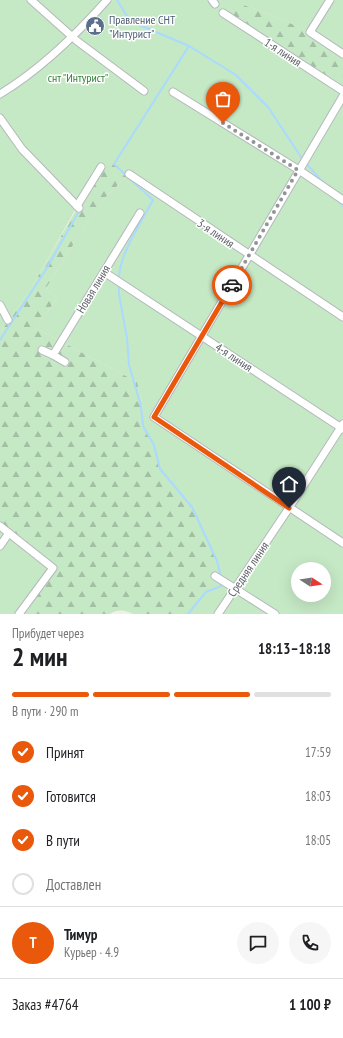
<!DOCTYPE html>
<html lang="ru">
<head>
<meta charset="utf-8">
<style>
  :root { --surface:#fff; --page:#f6f6f6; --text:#202124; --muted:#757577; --line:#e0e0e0; --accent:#ea580c }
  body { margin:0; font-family:"PT Sans Narrow",sans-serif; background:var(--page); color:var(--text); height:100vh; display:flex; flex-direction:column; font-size:15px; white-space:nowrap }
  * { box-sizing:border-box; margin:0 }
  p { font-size:13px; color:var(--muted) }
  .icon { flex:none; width:22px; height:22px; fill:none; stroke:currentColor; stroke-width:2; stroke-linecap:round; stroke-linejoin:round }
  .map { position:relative; height:614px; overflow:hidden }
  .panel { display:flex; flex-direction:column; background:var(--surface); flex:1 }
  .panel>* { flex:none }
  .needle { width:26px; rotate:102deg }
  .buttons { position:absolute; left:291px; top:562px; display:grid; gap:8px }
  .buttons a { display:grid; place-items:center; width:40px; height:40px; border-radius:50%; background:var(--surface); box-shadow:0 4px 16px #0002; font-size:20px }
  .pin { position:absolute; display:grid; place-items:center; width:34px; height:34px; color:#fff; margin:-41px -17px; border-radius:50% 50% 50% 0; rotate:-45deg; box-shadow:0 0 4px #0007 }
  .pin .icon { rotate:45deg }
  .courier { position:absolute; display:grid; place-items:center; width:40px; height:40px; margin:-20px; border:3px solid #ea580c; border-radius:50%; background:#fff; color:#222; box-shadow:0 1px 5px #0007 }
  .summary em { font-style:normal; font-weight:800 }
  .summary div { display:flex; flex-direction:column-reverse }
  .summary { display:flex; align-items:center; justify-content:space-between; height:68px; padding:0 12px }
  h1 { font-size:26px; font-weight:800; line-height:30px }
  .bar { display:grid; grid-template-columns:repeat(4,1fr); gap:6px 4px; align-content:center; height:48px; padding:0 12px }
  .bar i { height:5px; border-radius:3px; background:var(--line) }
  .bar .active { background:var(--accent) }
  .bar p { grid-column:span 4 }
  .line { display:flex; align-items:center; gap:10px; padding:0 12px; border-top:1px solid var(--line) }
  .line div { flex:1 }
  .round { display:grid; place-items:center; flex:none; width:42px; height:42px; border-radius:21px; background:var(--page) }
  ol { padding:0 12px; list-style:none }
  li { display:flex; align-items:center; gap:12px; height:44px }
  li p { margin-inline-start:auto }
  li .icon { padding:4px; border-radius:50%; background:var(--accent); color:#fff; stroke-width:4 }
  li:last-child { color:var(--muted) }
  li i { width:22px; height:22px; border:2px solid var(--line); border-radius:50% }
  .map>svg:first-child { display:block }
  .green { fill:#c5e8c5; fill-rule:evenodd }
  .forest { fill:url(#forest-firs) }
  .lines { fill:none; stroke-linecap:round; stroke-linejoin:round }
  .stream { stroke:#aadaff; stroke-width:2 }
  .minor-casing { stroke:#b5b8bc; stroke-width:9 }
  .minor { stroke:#fff; stroke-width:7 }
  .done { stroke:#929495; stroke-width:4; stroke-dasharray:0 7.2 }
  .route { stroke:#ea580c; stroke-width:5 }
  .labels { text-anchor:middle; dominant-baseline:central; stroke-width:3; stroke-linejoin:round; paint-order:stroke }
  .service-label { font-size:12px; fill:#4e5e75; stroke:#fff; text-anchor:start }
  .street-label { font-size:12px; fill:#5f6368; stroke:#fff }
  .park-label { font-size:12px; fill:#348238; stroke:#fff }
</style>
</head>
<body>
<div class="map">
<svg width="343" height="614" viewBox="0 0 343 614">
  <defs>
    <pattern id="forest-firs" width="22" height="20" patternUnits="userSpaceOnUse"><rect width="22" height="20" fill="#c5e8c5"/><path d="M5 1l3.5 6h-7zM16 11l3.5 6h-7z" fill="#a3c0a4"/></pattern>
  </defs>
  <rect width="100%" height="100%" fill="#f1efe8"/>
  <g class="green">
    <path d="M0 0H343V54C332 47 321 37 309 32 287 22 266 12 243 5L343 91V614H188L206 592 221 586 216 559 188 500 160 469 154 445 143 426 142 402 137 382 36 328 57 298 46 288 88 221 106 197 129 174 114 164 80 201 32 287 0 333ZM298 569H324V595H298Z"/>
    <polygon points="0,526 53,568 19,614 0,614"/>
  </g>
  <g class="forest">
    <path d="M243 5C266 12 287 22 309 32 321 37 332 47 343 54V91L223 13Z"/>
    <path d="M103 163 114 164 129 174 106 197 88 221 46 288 57 298 36 328 137 382 142 402 143 426 154 445 160 469 188 500 216 559 220 573 221 586 206 592 188 614H133C125 610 118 609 110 614H19L53 568 0 526V333L32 287Z"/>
  </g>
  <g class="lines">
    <g class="stream">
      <polyline points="117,0 130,21 189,46 236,75 268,107 303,160"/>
      <polyline points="306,163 324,184"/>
      <polyline points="339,201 343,206"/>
      <path d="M119 278C119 255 142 221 153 200L114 164 189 46"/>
      <polyline points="119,285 119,295 127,338 129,365 141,406 143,426 154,445 160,469 192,507 217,561 221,577"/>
      <polyline points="0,340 45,271 78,213"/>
      <polyline points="188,614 206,592 221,586 221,582"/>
    </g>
    <defs>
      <g id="minor">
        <polyline points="31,0 77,41 144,91"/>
        <polyline points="212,0 215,4"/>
        <polyline points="330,0 310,32 343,54"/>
        <polyline points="223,13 343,91"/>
        <polyline points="173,92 299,170 343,200"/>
        <path d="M0 94C40 70 76 35 107 0"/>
        <polyline points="343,96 154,417 343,543"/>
        <polyline points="0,118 22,149 79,208"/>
        <polyline points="129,174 343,317"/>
        <polyline points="77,206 101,167"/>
        <polyline points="104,272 343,429"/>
        <polyline points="0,305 8,320"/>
        <polyline points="42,350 53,355 140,213"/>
        <polyline points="53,355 65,362"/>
        <polyline points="0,526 53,568 19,614"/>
        <polyline points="0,546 9,533"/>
        <polyline points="215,576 275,614"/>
        <polyline points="218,614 289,508 343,424"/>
      </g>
    </defs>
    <use href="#minor" class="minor-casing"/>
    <use href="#minor" class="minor"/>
  </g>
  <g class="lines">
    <polyline class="done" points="223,123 298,170 232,285"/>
    <polyline class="route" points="232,285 154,417 289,508"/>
  </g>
  <defs>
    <symbol id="civic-disc" viewBox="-11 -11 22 22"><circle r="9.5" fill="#5c6f8a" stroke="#fff"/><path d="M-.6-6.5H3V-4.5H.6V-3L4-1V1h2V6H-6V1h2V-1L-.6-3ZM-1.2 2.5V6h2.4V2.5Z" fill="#fff"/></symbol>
  </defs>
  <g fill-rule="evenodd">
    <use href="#civic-disc" x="84" y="15" width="22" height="22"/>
  </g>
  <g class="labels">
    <g class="service-label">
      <text x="109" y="19">Правление СНТ<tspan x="109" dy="14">"Интурист"</tspan></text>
    </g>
    <g class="street-label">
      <text transform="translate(283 52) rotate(33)">1-я линия</text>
      <text transform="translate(216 233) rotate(34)">3-я линия</text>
      <text transform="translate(93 289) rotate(-59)">Новая линия</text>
      <text transform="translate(234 357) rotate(33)">4-я линия</text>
      <text transform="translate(248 569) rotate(-56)">Средняя линия</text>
    </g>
    <g class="park-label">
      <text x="78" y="77">снт "Интурист"</text>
    </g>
  </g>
</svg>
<div class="buttons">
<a><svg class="needle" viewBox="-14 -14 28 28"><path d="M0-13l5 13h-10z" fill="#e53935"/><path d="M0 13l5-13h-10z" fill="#757577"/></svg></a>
</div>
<div class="pin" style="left:223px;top:123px;background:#ea580c"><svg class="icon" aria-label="bag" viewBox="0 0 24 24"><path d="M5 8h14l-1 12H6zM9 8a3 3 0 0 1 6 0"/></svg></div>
<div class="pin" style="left:289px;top:508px;background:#1f2937"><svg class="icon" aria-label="home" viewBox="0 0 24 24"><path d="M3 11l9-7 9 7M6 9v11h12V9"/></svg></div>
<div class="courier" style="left:232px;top:285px"><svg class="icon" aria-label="car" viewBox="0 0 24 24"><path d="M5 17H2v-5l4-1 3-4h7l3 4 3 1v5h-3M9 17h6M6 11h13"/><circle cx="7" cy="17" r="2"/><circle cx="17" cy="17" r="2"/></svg></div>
</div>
<section class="panel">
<div class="summary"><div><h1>2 мин</h1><p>Прибудет через</p></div><em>18:13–18:18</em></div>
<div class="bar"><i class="active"></i><i class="active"></i><i class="active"></i><i></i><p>В пути · 290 m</p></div>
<ol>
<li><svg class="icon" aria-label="check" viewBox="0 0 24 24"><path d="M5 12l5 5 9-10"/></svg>Принят<p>17:59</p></li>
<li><svg class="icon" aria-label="check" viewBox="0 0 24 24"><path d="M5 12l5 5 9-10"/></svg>Готовится<p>18:03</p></li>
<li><svg class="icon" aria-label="check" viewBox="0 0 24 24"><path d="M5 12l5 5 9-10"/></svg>В пути<p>18:05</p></li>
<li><i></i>Доставлен</li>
</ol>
<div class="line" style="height:72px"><b class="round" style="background:var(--accent);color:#fff">Т</b><div><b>Тимур</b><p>Курьер · 4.9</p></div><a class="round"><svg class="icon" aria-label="chat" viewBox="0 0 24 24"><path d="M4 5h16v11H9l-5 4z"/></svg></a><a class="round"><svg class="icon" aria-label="phone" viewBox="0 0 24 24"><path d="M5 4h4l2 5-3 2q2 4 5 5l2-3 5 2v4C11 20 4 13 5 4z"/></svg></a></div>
<div class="line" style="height:52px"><div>Заказ #4764</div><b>1 100 ₽</b></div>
</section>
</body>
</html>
